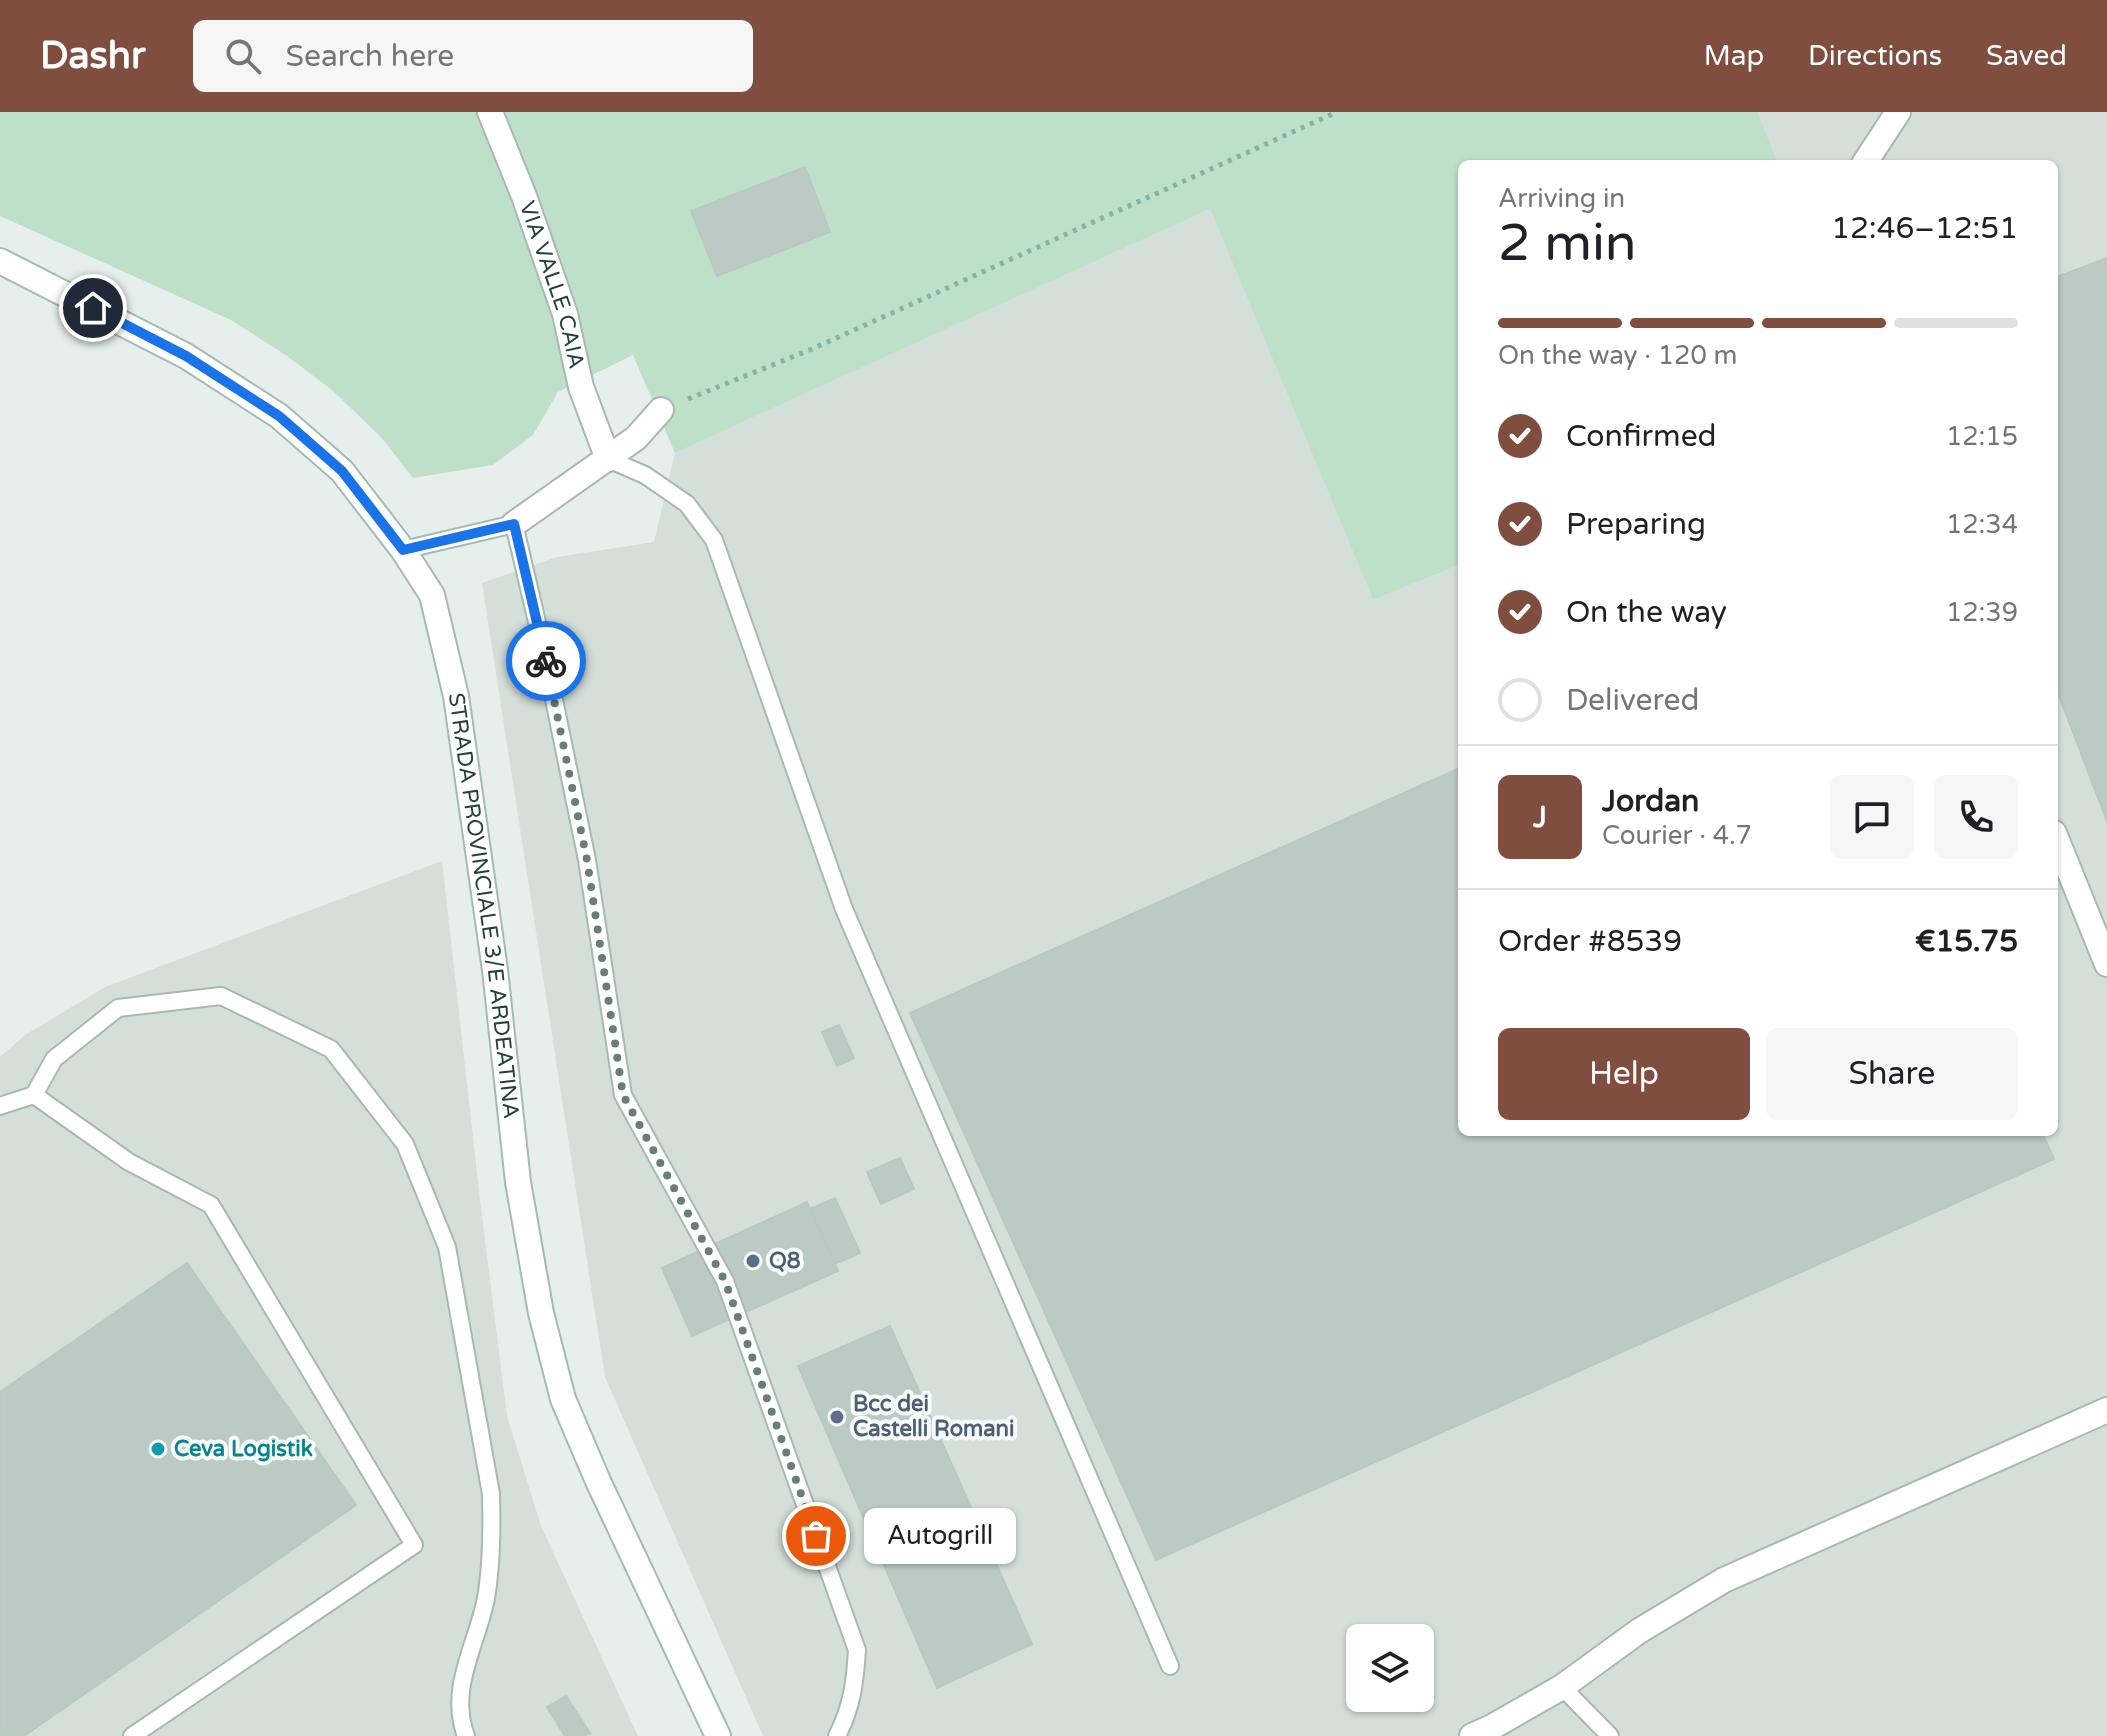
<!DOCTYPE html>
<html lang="en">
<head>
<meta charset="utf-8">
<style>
  :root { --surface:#fff; --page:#f6f6f6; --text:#202124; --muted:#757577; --line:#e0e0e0; --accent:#7f4e3f }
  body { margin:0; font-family:"Varela Round",sans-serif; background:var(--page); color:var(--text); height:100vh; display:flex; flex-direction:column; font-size:30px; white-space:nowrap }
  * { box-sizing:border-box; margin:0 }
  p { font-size:26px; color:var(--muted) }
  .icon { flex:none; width:44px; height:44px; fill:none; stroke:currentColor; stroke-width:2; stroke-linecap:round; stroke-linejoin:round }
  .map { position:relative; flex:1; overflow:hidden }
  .details { position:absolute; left:1458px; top:48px; width:600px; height:976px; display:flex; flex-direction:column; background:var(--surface); border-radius:12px; box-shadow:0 2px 6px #0004 }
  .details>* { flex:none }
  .controls { position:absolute; left:1346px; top:1512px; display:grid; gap:16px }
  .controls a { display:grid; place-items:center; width:88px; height:88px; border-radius:12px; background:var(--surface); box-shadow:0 2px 6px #0004; font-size:40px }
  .pin { position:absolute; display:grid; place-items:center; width:68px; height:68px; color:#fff; margin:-34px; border:4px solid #fff; border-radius:50%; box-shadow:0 2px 8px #0007 }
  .courier { position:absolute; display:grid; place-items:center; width:80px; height:80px; margin:-40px; border:6px solid #1a73e8; border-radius:50%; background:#fff; color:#222; box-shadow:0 2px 10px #0007 }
  .bubble { position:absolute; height:56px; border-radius:12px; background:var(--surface); box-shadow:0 2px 6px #0004; font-size:26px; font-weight:600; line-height:56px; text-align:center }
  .head em { font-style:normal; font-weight:600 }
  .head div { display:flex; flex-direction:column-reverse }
  .head { display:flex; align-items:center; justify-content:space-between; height:136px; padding:0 40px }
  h1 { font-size:52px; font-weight:600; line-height:60px }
  .bar { display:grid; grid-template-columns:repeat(4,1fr); gap:12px 8px; align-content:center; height:96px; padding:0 40px }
  .bar i { height:10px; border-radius:6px; background:var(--line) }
  .bar .active { background:var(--accent) }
  .bar p { grid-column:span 4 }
  .line { display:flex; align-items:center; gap:20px; padding:0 40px; border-top:2px solid var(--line) }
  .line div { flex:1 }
  .round { display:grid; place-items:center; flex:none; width:84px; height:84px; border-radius:12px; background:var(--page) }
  ol { padding:0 40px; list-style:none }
  li { display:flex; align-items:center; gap:24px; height:88px }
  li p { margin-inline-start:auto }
  li .icon { padding:8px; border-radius:50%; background:var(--accent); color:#fff; stroke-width:4 }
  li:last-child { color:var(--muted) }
  li i { width:44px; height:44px; border:4px solid var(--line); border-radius:50% }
  .action { display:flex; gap:16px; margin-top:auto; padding:16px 40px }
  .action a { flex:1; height:92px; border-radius:12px; background:var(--accent); color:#fff; font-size:32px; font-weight:600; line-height:92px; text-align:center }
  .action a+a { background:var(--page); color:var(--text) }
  header { display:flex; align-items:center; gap:48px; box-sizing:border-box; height:112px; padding:0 40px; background:var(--accent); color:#fff }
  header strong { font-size:38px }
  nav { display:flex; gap:44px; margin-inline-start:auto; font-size:28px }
  .search { width:560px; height:72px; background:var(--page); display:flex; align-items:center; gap:20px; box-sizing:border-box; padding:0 28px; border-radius:12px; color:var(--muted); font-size:30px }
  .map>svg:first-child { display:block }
  .built { fill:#d4dfda; fill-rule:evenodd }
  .green { fill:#bfe0c8 }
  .building { fill:#bbcac4; stroke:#b8c9c2; stroke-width:2 }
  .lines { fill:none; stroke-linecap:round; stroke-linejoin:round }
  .service-casing { stroke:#a8b8b2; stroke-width:20 }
  .minor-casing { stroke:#a8b8b2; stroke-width:28 }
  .secondary-casing { stroke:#a4bbb3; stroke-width:28 }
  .path { stroke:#86b3a5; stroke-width:5; stroke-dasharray:4 6; stroke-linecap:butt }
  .service { stroke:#fff; stroke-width:16 }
  .minor { stroke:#fff; stroke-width:24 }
  .secondary { stroke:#fff; stroke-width:24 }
  .done { stroke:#687f78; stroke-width:8; stroke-dasharray:0 14.4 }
  .route { stroke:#1a73e8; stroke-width:10 }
  .service-dot { fill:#5c6f8a; stroke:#f7fbf9; stroke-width:3 }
  .culture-dot { fill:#0f9aa8; stroke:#f7fbf9; stroke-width:3 }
  .labels { text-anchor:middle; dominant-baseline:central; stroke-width:8; stroke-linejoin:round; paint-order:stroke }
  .street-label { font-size:22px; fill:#24423a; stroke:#f7fbf9 }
  .service-label { font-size:22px; font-weight:bold; fill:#4e5e75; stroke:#f7fbf9; text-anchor:start }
  .culture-label { font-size:22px; font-weight:bold; fill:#0d838f; stroke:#f7fbf9; text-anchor:start }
</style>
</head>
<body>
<header>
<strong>Dashr</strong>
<div class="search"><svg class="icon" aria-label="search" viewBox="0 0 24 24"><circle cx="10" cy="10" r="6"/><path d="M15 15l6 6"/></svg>Search here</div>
<nav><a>Map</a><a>Directions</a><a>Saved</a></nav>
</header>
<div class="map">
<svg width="2107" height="1624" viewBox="0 0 2107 1624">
  <rect width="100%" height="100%" fill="#e6efeb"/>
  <g class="built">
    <path d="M1758 0H2107V1624H763L605 1265 482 471 557 445 654 430 675 341 1210 97 1373 488 1462 452V1020H2054V52H1778ZM1360 1526H1420V1586H1360Z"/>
    <polygon points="442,749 480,1088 507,1304 541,1414 638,1624 0,1624 0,945 25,923 105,875"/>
  </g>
  <polygon class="green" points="0,0 1758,0 1778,52 1462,52 1462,452 1373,488 1210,97 675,341 633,243 558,280 533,323 493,353 413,366 382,326 332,278 287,244 231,208 0,104"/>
  <g class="building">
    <polygon points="805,55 830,120 717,164 691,99"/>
    <polygon points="2107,146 2107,709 2054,571 2054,166"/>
    <polygon points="1462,655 1462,1020 2042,1020 2054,1047 1156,1448 910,901"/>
    <polygon points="839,913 854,946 837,954 822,920"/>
    <polygon points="900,1046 914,1077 881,1092 867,1060"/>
    <polygon points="835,1086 860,1141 835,1152 810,1097"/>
    <polygon points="807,1090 838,1159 692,1224 662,1156"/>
    <polygon points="187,1151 356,1393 24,1624 0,1624 0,1280"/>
    <polygon points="890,1214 1032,1532 937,1576 798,1254"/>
    <polygon points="566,1584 590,1621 584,1624 565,1624 547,1595"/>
  </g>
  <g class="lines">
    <defs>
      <g id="service">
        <polyline points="608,347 645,363 687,392 714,428 844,797 1170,1554"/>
        <path d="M403 438 514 412 545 544 587 748 623 983 725 1169 857 1538C855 1570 852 1595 837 1624"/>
        <polyline points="34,983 129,1050 211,1093 414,1433 132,1624"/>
        <path d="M0 994 34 983 54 947 118 896 221 884 331 937 405 1032 447 1135 491 1382C492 1417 492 1451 486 1486 477 1533 448 1576 466 1624"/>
        <polyline points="1562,1575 1610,1624"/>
      </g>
      <g id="minor">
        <path id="s1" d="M490 0 524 84 565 202 581 275 608 347"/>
        <polyline points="1864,52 1898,0"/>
        <polyline points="514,412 636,326 661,298"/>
        <polyline points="2054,721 2107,852"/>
        <polyline points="1472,1624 1492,1615 1562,1575 1639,1519 1724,1468 2107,1298"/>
      </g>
      <g id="secondary">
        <path id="s2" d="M0 149 186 244 279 304 342 359 403 438 432 483 456 584 495 858 518 1070 541 1201 563 1287 598 1369 718 1624"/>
      </g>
    </defs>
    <use href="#service" class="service-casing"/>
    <use href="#minor" class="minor-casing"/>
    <use href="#secondary" class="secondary-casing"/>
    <polyline class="path" points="688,287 812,237 1337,0"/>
    <use href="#service" class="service"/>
    <use href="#minor" class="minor"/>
    <use href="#secondary" class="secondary"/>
  </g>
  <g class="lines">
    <polyline class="done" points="546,549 587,748 623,983 725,1169 816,1424"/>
    <polyline class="route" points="93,196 186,244 279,304 342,359 403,438 514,412 546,549"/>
  </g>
  <g class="service-dot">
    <circle cx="753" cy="1149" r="8"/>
    <circle cx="837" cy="1305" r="8"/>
  </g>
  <circle class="culture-dot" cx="158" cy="1337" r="8"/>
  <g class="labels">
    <g class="street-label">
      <text stroke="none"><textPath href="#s1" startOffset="184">VIA VALLE CAIA</textPath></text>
      <text stroke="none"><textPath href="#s2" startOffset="872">STRADA PROVINCIALE 3/E ARDEATINA</textPath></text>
    </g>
    <g class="service-label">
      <text x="769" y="1149">Q8</text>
      <text x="853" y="1292">Bcc dei<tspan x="853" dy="25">Castelli Romani</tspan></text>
    </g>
    <g class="culture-label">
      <text x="174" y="1337">Ceva Logistik</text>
    </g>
  </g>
</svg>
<div class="controls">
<a><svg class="icon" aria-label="layers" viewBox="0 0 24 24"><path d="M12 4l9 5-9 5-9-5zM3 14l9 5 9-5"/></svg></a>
</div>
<div class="pin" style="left:816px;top:1424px;background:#ea580c"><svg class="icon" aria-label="bag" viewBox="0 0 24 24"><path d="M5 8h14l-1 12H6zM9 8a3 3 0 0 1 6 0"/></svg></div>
<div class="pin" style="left:93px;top:196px;background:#1f2937"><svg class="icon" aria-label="home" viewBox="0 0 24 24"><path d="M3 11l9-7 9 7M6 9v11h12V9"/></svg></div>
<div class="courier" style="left:546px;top:549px"><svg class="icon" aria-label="bike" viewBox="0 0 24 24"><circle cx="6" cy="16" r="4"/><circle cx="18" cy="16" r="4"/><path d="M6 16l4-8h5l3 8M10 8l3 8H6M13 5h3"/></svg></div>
<div class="bubble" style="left:864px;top:1396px;width:152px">Autogrill</div>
<section class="details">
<div class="head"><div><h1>2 min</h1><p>Arriving in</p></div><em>12:46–12:51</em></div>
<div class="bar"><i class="active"></i><i class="active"></i><i class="active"></i><i></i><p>On the way · 120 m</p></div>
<ol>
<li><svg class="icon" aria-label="check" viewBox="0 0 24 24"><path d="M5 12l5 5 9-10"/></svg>Confirmed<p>12:15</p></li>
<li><svg class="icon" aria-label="check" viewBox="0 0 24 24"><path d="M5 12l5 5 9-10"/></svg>Preparing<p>12:34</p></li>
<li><svg class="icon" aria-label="check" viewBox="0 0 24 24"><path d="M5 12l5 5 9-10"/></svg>On the way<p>12:39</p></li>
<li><i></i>Delivered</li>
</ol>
<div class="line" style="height:144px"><b class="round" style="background:var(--accent);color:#fff">J</b><div><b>Jordan</b><p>Courier · 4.7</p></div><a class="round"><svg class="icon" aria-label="chat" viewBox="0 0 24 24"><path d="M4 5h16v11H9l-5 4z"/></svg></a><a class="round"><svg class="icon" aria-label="phone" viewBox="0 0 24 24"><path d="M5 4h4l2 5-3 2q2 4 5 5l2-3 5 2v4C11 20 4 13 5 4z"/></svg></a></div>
<div class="line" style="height:104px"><div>Order #8539</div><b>€15.75</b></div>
<div class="action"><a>Help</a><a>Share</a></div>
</section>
</div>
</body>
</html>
